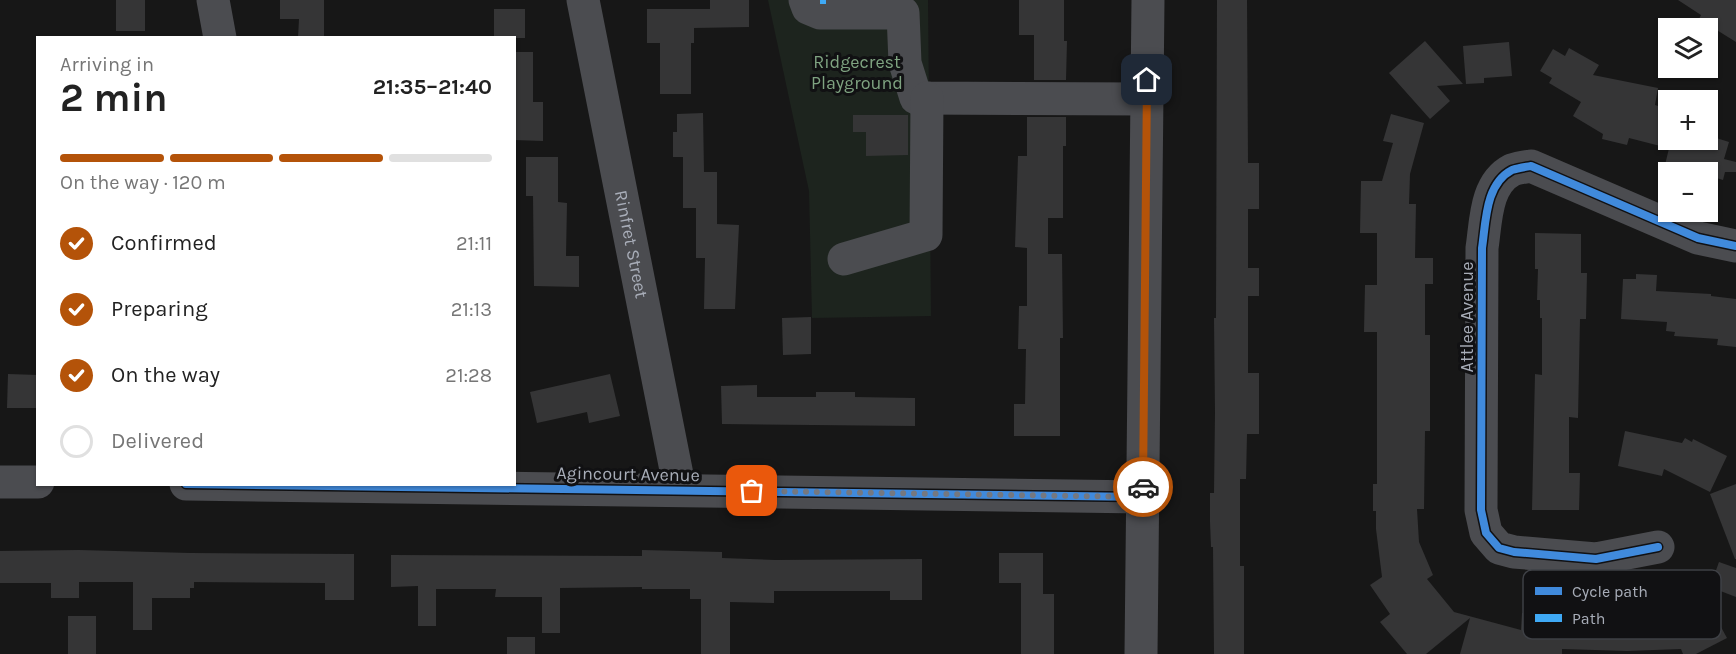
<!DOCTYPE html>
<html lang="en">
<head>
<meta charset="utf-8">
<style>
  :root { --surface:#fff; --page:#f6f6f6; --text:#222; --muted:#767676; --line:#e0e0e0; --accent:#b45309 }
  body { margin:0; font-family:Karla,sans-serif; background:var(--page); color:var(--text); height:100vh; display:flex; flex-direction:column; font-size:22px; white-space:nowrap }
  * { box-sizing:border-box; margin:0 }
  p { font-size:20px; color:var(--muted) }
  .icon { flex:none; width:33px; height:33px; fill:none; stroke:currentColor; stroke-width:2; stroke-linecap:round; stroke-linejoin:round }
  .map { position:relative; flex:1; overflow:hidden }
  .details { position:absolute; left:36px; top:36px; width:480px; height:450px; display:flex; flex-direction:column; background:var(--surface); border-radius:0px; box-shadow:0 2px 4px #0004 }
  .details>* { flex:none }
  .buttons { position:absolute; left:1658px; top:18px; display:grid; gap:12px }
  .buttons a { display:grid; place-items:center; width:60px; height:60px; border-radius:0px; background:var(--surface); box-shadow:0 2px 4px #0004; font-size:30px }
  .pin { position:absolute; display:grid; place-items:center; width:51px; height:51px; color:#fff; margin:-26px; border-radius:12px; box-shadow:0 3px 9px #0006 }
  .courier { position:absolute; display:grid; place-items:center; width:60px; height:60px; margin:-30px; border:4px solid #b45309; border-radius:50%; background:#fff; color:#222; box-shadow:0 2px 8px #0007 }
  .headline em { font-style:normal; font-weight:700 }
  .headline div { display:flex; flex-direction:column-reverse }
  .headline { display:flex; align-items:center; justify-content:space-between; height:102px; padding:0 24px }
  h1 { font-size:39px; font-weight:700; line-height:45px }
  .bar { display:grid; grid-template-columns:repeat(4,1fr); gap:9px 6px; align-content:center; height:72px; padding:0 24px }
  .bar i { height:8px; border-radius:4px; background:var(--line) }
  .bar .active { background:var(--accent) }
  .bar p { grid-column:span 4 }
  ol { padding:0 24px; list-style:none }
  li { display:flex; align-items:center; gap:18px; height:66px }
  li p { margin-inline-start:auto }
  li .icon { padding:6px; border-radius:50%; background:var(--accent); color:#fff; stroke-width:4 }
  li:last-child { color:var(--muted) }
  li i { width:33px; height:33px; border:3px solid var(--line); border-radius:50% }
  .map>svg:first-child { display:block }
  .green { fill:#1d241e }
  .building { fill:#353536 }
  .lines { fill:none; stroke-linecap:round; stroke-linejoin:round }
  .minor { stroke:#4b4c50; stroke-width:33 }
  .quiet { stroke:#3fa9f5; stroke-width:6; stroke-dasharray:12 6; stroke-linecap:butt }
  .cycleway-casing { stroke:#111113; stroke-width:11 }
  .cycleway { stroke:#408adc; stroke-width:8 }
  .done { stroke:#757880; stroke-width:6; stroke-dasharray:0 10.8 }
  .route { stroke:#b45309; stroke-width:8 }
  .labels { text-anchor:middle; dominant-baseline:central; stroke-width:6; stroke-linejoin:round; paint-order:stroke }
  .park-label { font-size:18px; fill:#7fa381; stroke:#111113 }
  .street-label { font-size:18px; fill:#a8adb8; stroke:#111113 }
  .key { fill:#111113; stroke:#3e4045; stroke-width:1.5 }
  .key-label { font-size:16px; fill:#a8adb8 }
</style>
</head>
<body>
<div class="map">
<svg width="1736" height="654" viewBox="0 0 1736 654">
  <rect width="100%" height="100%" fill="#171717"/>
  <polygon class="green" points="768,0 928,0 931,316 812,318 809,191"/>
  <g class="building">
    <rect x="116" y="0" width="29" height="31"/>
    <polygon points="280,0 324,0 324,38 298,38 299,19 280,19"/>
    <polygon points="710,0 749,0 749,27 694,28 694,43 691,43 691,94 660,94 660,43 647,43 647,9 710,9"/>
    <polygon points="1019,0 1064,0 1064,41 1067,41 1066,80 1034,80 1034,35 1019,35"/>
    <polygon points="1217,0 1247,0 1248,163 1259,163 1259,209 1248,209 1248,268 1259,268 1259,296 1248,296 1248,373 1259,373 1259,434 1247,434 1246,479 1240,479 1240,566 1244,566 1244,654 1214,654 1213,547 1211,547 1210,522 1210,493 1214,493 1215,413 1214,318 1216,318"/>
    <polygon points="1678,0 1736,0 1736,42 1699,19 1701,15"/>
    <rect x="494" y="9" width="31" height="29"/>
    <polygon points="1425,41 1463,84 1437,86 1450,101 1430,119 1389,73"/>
    <polygon points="1509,42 1512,76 1484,78 1484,83 1466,84 1463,46"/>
    <polygon points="1569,48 1599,65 1593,75 1658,88 1655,105 1668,109 1668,148 1629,138 1627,145 1602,139 1603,134 1573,116 1581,102 1549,83 1552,78 1540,71 1553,49 1565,56"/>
    <polygon points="514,52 533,52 533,102 543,102 543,141 514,140"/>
    <polygon points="703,113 704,172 717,172 717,224 739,225 735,309 704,309 705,258 696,258 696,208 683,208 683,157 673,157 673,132 677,132 677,114"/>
    <polygon points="1391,114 1424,123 1410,174 1409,204 1416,204 1415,258 1433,258 1433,284 1425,284 1425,335 1430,335 1430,431 1425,431 1424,509 1417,509 1419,542 1433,575 1427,579 1454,612 1521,630 1522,613 1571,616 1571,612 1615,614 1663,613 1664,629 1709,605 1727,638 1696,654 1683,654 1681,649 1627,651 1562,649 1562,654 1460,654 1470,618 1426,654 1407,654 1380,622 1390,614 1370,585 1382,577 1376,529 1376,511 1373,511 1373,484 1377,484 1377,332 1364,332 1365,285 1377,285 1377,233 1360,233 1361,181 1382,181 1393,143 1383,141"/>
    <polygon points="853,115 908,115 908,155 866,156 866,132 853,132"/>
    <polygon points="1027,117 1066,117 1066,146 1063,146 1063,218 1048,218 1048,254 1062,254 1063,338 1060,338 1060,436 1014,436 1014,404 1025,404 1026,349 1018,349 1019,306 1027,306 1027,248 1015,247 1018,156 1027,156"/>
    <polygon points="1707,135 1729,142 1724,159 1736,162 1736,172 1725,172 1723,180 1707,175 1707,172 1693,172 1665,165 1671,140 1707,140"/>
    <polygon points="526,157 558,157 558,202 567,203 566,256 579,256 579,287 534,286 533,196 526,196"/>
    <polygon points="1535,233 1581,234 1581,273 1587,273 1586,319 1580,319 1578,418 1569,417 1569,473 1580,473 1579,510 1532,510 1535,374 1542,375 1542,318 1540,318 1540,300 1537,300 1538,269 1535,269"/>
    <polygon points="1636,274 1657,275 1656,291 1711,294 1711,296 1736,299 1736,347 1717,345 1718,339 1674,336 1675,332 1666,331 1667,322 1621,319 1623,279 1636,279"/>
    <polygon points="811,317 811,354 783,355 782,318"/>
    <polygon points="8,374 38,375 38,408 7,408"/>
    <polygon points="610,374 620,416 589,423 587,412 537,423 530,392"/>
    <polygon points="757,385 757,397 816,397 816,392 855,392 855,397 915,398 915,426 722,424 721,386"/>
    <polygon points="1625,431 1682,443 1685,438 1692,442 1693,439 1727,456 1710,492 1664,469 1662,476 1618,466"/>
    <polygon points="1736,484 1736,559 1735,559 1710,494"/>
    <polygon points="79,550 190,553 354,554 354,600 325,600 325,583 194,582 194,588 190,588 190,598 152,598 152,630 133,630 133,582 79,582 79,598 51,598 51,583 0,583 0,551"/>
    <polygon points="642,550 722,552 722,558 775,560 922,559 922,600 890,600 890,591 774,591 774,603 730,602 730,654 701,654 701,599 690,599 690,589 642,589 642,587 560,588 560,633 542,633 542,597 495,597 496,589 436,589 436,626 418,626 418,586 391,587 391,555 642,556"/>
    <polygon points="999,553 1043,553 1043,594 1054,594 1054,654 1021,654 1021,583 999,583"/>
    <polygon points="1719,562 1736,568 1736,597 1710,587"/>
    <rect x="68" y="616" width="28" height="38"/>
    <rect x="507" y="637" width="28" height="17"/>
  </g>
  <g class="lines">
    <g class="minor">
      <polyline points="213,0 220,38"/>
      <path id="s1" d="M583 0 680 490"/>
      <polyline points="805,0 808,8 820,13 903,13 905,63 916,98 1147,99"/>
      <polyline points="844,259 926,235 927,98"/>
      <polyline points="0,482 38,482"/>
      <polyline points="186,484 1143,497"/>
      <path d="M1658 547 1596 559 1514 552 1499 548 1486 533 1481 510 1482 248C1486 222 1485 184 1512 170 1518 168 1525 167 1531 166L1698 238 1736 246"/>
      <polyline points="1141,654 1148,0"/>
    </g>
    <polyline class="quiet" points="823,0 823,4"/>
    <defs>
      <g id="cycleway">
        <polyline points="186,484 1143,497"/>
        <path d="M1658 547 1596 559 1514 552 1499 548 1486 533 1481 510 1482 248C1486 222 1485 184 1512 170 1518 168 1525 167 1531 166L1698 238 1736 246"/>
      </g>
    </defs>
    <use href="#cycleway" class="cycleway-casing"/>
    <use href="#cycleway" class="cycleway"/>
  </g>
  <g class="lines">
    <polyline class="done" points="752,491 1143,497 1143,487"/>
    <polyline class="route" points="1143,487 1147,80"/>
  </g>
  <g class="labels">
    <g class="park-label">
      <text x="857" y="62">Ridgecrest<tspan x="857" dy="21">Playground</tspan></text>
    </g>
    <g class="street-label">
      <text stroke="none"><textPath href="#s1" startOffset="249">Rinfret Street</textPath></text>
      <text transform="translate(1467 317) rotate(-90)">Attlee Avenue</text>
      <text transform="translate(628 474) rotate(1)">Agincourt Avenue</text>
    </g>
  </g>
  <rect x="1523" y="570" width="198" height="69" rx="9" class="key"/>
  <rect x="1535" y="587" width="27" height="8" fill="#408adc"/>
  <rect x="1535" y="614" width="27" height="8" fill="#3fa9f5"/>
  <g class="key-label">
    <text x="1572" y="597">Cycle path</text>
    <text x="1572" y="624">Path</text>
  </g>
</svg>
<div class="buttons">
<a><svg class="icon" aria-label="layers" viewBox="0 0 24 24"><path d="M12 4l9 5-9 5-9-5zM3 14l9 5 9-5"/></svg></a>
<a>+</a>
<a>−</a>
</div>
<div class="pin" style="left:752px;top:491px;background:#ea580c"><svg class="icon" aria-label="bag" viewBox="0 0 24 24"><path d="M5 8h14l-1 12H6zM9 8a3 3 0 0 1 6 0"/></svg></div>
<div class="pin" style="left:1147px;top:80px;background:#1f2937"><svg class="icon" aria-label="home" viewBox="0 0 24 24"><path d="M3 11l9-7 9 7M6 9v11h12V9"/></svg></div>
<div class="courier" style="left:1143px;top:487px"><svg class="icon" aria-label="car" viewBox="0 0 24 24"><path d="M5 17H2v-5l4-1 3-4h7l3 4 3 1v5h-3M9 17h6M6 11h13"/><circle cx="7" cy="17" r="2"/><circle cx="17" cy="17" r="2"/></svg></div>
<section class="details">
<div class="headline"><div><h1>2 min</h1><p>Arriving in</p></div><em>21:35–21:40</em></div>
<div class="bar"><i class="active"></i><i class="active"></i><i class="active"></i><i></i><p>On the way · 120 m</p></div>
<ol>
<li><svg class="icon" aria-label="check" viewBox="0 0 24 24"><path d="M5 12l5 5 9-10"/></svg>Confirmed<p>21:11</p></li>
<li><svg class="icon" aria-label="check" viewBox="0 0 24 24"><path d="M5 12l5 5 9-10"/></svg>Preparing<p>21:13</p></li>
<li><svg class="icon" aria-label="check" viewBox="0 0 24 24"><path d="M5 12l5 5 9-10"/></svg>On the way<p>21:28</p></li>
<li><i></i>Delivered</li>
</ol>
</section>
</div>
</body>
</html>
